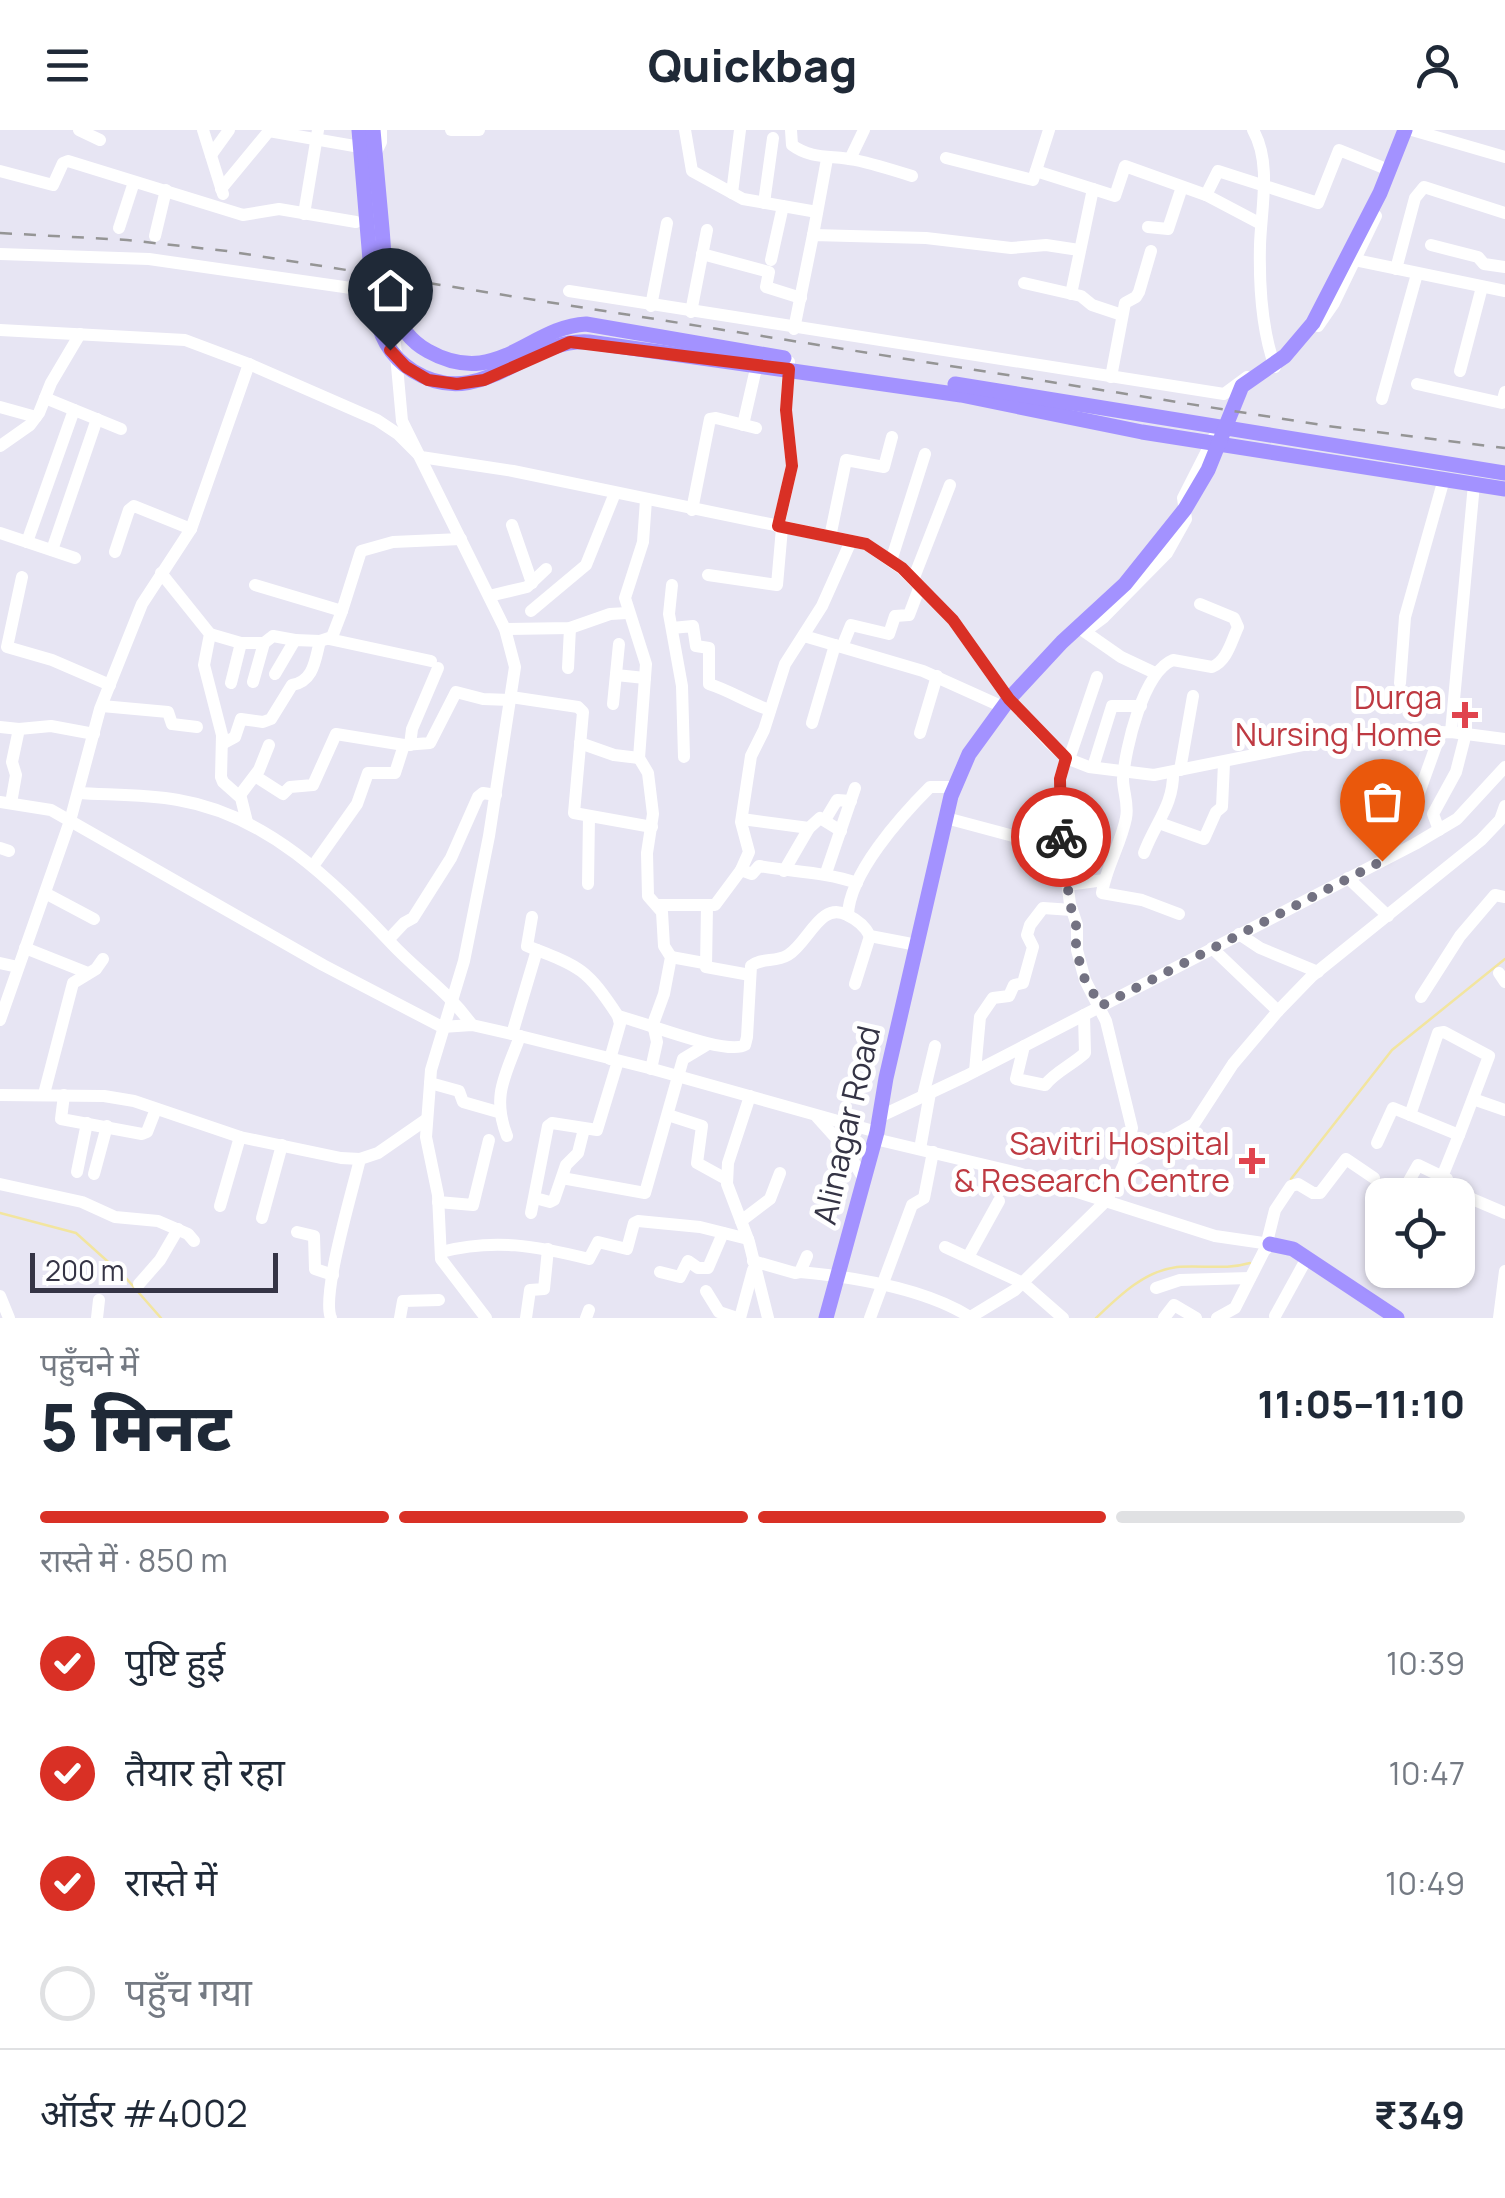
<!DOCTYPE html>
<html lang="hi">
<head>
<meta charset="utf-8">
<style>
  :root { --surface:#fff; --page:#f2f2f3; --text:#1f2937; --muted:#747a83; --line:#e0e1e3; --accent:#d93025 }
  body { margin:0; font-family:Manrope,"Noto Sans Devanagari",sans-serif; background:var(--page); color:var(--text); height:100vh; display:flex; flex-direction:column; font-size:38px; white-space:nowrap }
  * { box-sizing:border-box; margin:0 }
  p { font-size:32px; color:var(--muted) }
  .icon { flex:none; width:55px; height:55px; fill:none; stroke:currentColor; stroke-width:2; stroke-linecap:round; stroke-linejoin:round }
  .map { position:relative; height:1188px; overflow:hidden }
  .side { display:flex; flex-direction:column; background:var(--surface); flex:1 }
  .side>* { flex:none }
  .controls { position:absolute; left:1365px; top:1048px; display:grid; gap:20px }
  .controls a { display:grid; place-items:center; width:110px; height:110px; border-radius:20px; background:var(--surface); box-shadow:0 2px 8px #0004; font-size:50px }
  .scale { position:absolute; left:30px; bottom:25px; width:248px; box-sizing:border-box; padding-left:10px; border:5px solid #353445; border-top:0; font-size:28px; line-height:35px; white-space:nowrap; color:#353445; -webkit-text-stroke:8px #fff; paint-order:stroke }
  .pin { position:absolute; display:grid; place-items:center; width:85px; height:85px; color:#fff; margin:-102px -42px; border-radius:50% 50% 50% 0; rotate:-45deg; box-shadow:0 0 10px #0007 }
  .pin .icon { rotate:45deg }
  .courier { position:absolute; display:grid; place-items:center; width:100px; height:100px; margin:-50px; border:8px solid #d93025; border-radius:50%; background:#fff; color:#222; box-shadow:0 2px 12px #0007 }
  .summary em { font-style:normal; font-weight:800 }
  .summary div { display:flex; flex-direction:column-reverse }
  .summary { display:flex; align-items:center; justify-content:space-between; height:170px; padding:0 40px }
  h1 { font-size:65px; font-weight:800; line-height:75px }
  .bar { display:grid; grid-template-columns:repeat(4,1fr); gap:15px 10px; align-content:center; height:120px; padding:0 40px }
  .bar i { height:12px; border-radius:8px; background:var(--line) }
  .bar .selected { background:var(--accent) }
  .bar p { grid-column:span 4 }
  .line { display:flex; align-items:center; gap:25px; padding:0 40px; border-top:2px solid var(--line) }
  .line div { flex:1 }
  ol { padding:0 40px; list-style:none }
  li { display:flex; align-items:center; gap:30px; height:110px }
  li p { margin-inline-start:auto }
  li .icon { padding:10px; border-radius:50%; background:var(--accent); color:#fff; stroke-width:4 }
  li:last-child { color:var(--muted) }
  li i { width:55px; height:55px; border:5px solid var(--line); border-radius:50% }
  header { display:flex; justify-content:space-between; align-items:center; height:130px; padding:0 40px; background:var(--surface); font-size:45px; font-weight:800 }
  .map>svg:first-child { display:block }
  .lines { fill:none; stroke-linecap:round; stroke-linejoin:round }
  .stream { stroke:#f2e59f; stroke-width:2.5 }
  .minor { stroke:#fff; stroke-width:12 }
  .major { stroke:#a392ff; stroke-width:15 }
  .rail { stroke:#959595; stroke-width:2.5; stroke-dasharray:12 12; stroke-linecap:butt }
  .done { stroke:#737282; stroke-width:10; stroke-dasharray:0 18 }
  .route { stroke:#d93025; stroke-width:12 }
  .health-dot { fill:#e0444e; stroke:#fff; stroke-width:4 }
  .labels { text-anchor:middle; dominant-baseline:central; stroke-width:10; stroke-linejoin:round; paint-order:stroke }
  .health-label { font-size:32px; fill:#be3a42; stroke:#fff; text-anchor:end }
  .street-label { font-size:32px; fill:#353445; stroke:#fff }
</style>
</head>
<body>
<header><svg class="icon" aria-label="menu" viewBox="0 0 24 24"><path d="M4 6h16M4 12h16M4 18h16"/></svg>Quickbag<svg class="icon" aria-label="person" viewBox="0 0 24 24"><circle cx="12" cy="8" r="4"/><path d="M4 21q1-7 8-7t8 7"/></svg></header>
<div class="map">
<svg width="1505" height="1188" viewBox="0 0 1505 1188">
  <rect width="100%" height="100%" fill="#e7e5f3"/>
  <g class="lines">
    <g class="stream">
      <polyline points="1291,1049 1392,920 1505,829"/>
      <polyline points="0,1083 76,1103 125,1147 161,1188"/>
      <path d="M1096 1188C1119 1166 1144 1141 1177 1137 1202 1135 1226 1140 1250 1133"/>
    </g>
    <g class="minor">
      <polyline points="79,0 100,10"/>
      <polyline points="203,0 223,64"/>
      <polyline points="451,0 479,0"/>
      <polyline points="685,0 692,41 743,69 817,82"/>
      <path d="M791 0 792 15C812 30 833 25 855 30 874 34 893 40 912 46"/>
      <path d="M1253 0C1272 33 1261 79 1260 115 1259 156 1262 201 1275 237"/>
      <polyline points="1412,0 1505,27"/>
      <polyline points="211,25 229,0"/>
      <polyline points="946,28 1033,50 1049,0"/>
      <polyline points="850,29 864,0"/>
      <polyline points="0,41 53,55 63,33 68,31 243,85 279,79 356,92"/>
      <polyline points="1036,41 1093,59 1071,164"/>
      <polyline points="221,59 269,1 377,20 381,12 381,0"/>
      <polyline points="1093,59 1115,66 1125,36 1206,65 1218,41 1318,73 1339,20 1389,40"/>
      <polyline points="732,63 740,0"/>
      <polyline points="1206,65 1261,94"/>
      <polyline points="764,73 773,8"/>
      <polyline points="304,84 318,0"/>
      <polyline points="1148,97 1168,99 1182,57"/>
      <polyline points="119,98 134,52"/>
      <polyline points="813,105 827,29"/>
      <polyline points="155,106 166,60"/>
      <polyline points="1431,115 1478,127 1484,134 1505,137"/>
      <polyline points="0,124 149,129 379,162 395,214 402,291 505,499 515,537 489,706 464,831 431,940 426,1007 438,1065 441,1129 486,1188"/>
      <polyline points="702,124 769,142 766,157 801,168"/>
      <polyline points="771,130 783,76"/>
      <polyline points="1355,130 1505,161"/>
      <polyline points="1396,139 1415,68 1424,57 1505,83"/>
      <polyline points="1024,153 1081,166 1092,175 1122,185"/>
      <polyline points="569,161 1224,264 1247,247"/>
      <polyline points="651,176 667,93"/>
      <polyline points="691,182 707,100"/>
      <polyline points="1318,196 1334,173 1376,86"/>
      <polyline points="794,199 813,105 926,108 1011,118 1046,115 1079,120"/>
      <polyline points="0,200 185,210 249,234 377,290 398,304 421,327 513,341 866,414 901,438 953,490 1009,569 1049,612 1066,628 1089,637 1154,645 1333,609 1393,604 1451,602 1505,609"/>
      <polyline points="1460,241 1482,157"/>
      <polyline points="1111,247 1125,173 1136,167 1139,162 1151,121"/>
      <polyline points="1417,254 1502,273 1505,262"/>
      <polyline points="45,268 121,299"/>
      <polyline points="1382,269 1417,144"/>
      <polyline points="0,277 36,287"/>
      <polyline points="743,295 757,234"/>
      <polyline points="0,316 30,295 39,283 51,253 80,204"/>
      <polyline points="646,370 643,412 625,468 646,534 639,628 648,643 653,684 647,723 648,766 662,782 664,816 671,827 664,864 653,894 657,912 651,939"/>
      <polyline points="692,380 710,289 716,288 756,298"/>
      <polyline points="512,395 532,453"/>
      <polyline points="778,397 792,336 786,280 789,232"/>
      <polyline points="0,403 75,428"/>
      <polyline points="830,407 846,330 884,337 892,307"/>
      <polyline points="27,412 74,280"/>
      <polyline points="52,420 97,289"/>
      <polyline points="115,422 129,380 134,376 191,399"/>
      <polyline points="891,431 925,324"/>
      <polyline points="161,443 210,504 204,535 222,605 221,647 223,652 241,668 247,692"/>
      <polyline points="708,445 777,455 782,398"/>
      <polyline points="22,447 7,517 52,530 110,555"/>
      <polyline points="913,450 950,355"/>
      <polyline points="255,455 342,481 361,421 393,412 461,409"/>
      <polyline points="672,455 669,484 682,556 684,627"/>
      <polyline points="489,466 527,457 546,439"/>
      <polyline points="531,481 586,435 615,363"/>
      <polyline points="1078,497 1091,497 1103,488 1167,423 1186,389 1183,368 1214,307"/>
      <polyline points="1078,497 1121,527 1155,543"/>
      <path d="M672 498 693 496 696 516 709 518V554C731 561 748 573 770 580"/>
      <polyline points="505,499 570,498 610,484 627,483"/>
      <polyline points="210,504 241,513 264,513 253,552"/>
      <polyline points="804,506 923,541 1003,577"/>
      <polyline points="329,509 431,531"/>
      <polyline points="264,513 273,506 295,510"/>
      <polyline points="842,517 851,495 889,504 895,486 909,485 920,456"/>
      <polyline points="568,538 570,498"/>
      <polyline points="275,544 295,510 320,511 332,507 342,481"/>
      <polyline points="616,545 645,548"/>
      <polyline points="231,553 241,513"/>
      <polyline points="1400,553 1405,487 1444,349"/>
      <polyline points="511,567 578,577 583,582 574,683 652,697"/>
      <polyline points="613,574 619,514"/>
      <polyline points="102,576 168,582 172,594 197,597"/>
      <polyline points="812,593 835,515"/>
      <polyline points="0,597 19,599 51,596 94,604"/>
      <polyline points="1451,602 1474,354"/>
      <polyline points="920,603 937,546"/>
      <polyline points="580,613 614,625 639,628"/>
      <path d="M222 614 235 607 241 589 263 592 271 589 292 555C314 551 315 530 320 511"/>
      <polyline points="410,615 412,599 438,538"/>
      <polyline points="1069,629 1097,547"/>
      <polyline points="1093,637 1112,576 1141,576"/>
      <polyline points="1180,640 1193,566"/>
      <polyline points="255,646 283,664 290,657 313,655 336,604 404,615 430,613 456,562 483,569 510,570"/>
      <path d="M78 663C110 665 145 664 178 670 267 685 332 750 391 813 419 843 446 859 472 895"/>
      <polyline points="1419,663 1441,602"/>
      <polyline points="240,665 259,640 269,615"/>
      <polyline points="0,672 51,680 323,835 442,897 472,895 512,904 649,938 877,1002"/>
      <polyline points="11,673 16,645 12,632 19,599"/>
      <polyline points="946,688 1062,719"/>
      <polyline points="742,689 809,698 820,688 841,701"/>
      <polyline points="825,690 837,670 851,671"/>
      <polyline points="1159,693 1204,709 1216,682 1222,677 1224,633"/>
      <polyline points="1439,700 1433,684 1456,642 1466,603"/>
      <polyline points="0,718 9,721"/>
      <path d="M1144 723C1155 693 1174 675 1173 642"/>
      <polyline points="313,736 357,674 368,643 395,643 404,615"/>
      <path d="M741 740 752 744 759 736C792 742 825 742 857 753"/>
      <polyline points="784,741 809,698"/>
      <polyline points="826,743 855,658"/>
      <polyline points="1348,748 1388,786"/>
      <polyline points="588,754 589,686"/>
      <polyline points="1067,755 1104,750"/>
      <polyline points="45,763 94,789"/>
      <polyline points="658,775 715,775 741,740 749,722 741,692 751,626 764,600 785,534 822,476 851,411"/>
      <polyline points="707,776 706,837 750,845"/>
      <path d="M1179 784 1142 770 1102 763C1106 737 1121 714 1126 688 1129 674 1123 662 1123 649 1125 619 1143 542 1173 530L1212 537C1227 531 1231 512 1238 497L1234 488 1200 474"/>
      <path d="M848 785C849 744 901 686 930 657H955"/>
      <path d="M532 787 527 816C581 837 586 838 618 886L620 894 610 929"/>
      <polyline points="1239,804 1260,818 1318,842"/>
      <polyline points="389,809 404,793 413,788 451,728 478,667 483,663 496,665"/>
      <polyline points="25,818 88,843"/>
      <polyline points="1212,818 1278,881"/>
      <polyline points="671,827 704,833"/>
      <polyline points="0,833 18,837"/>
      <polyline points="1499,843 1505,852"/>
      <polyline points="855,854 870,806"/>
      <polyline points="1421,867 1460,806 1495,765 1505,767"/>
      <path d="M618 886C644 892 727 926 745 915L747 907 751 836C762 827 775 833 788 825 809 812 820 771 847 785 858 790 865 796 870 806L917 815"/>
      <polyline points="0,890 70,691 100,579 142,474 191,399 249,234"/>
      <polyline points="512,904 537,820"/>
      <path d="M1024 916 1016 949 1045 955C1055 942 1072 935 1085 923L1084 885"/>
      <polyline points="975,941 980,887 993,868 1009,866 1014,855 1023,853 1033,817 1027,805 1030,795 1043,778 1072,780"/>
      <polyline points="430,953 459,961 463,972 498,982"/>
      <polyline points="44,964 73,853 96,839 103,829"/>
      <polyline points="0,965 104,966 134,971 240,1007 341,1028 360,1029 378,1023 427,989"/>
      <polyline points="64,965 61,989 142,1004 147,1002 156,979"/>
      <polyline points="750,966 728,1033 727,1054 749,1112 768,1188"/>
      <polyline points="923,966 935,916"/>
      <polyline points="1473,969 1505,980"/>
      <polyline points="668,985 702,996 697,1033 726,1049"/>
      <polyline points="1410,985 1438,903 1444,902 1489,926 1459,1005"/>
      <polyline points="881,986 966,946 1415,714 1457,689 1505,637"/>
      <polyline points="817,987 845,1018 864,1049"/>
      <path d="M507 1006C491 965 506 945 520 906"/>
      <polyline points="875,1009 1018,1043 1215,1106 1270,1114"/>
      <polyline points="1377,1013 1393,978 1459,1005 1442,1047"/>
      <polyline points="920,1019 930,963"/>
      <polyline points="1124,1034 1194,994 1233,934 1278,881 1312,846 1481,710 1500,690 1505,676"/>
      <polyline points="77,1042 87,993"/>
      <polyline points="94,1044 107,996"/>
      <polyline points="562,1048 645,1063 683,929 708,914"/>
      <polyline points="0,1054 82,1072 115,1087 158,1091 188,1104 194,1111"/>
      <polyline points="1401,1065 1418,1035 1447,1049 1444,1057 1505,1083"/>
      <polyline points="535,1068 550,1072 554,1070 566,1035 578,1023 584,999"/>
      <polyline points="438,1072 473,1075 489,1010"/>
      <polyline points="220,1076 240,1007"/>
      <polyline points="531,1083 548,996 552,993 597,1000 618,931"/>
      <polyline points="262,1088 282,1015"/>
      <polyline points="741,1091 770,1069 780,1043"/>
      <polyline points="297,1102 314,1106 315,1139 333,1145"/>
      <polyline points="1273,1114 1268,1108 1275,1080 1291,1056 1298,1054 1313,1063 1320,1063 1346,1029 1374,1048"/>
      <polyline points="945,1117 1023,1153 1063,1188"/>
      <path d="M441 1122C494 1108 537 1116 589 1129L598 1112 627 1119 634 1093 638 1091 700 1097 748 1109"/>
      <polyline points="968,1127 999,1071"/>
      <polyline points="753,1131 795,1143 800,1142 807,1126"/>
      <polyline points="660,1142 680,1147 688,1131 698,1138 708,1138 723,1103"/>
      <path d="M800 1142C853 1147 924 1158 970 1187"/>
      <polyline points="139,1154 160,1130 178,1099"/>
      <polyline points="1156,1158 1180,1150 1250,1148"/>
      <polyline points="706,1161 719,1182 737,1188"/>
      <polyline points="0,1166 9,1188"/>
      <polyline points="1275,1186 1307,1128"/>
      <polyline points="97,1188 99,1170"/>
      <path d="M331 1188C321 1165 353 1059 360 1029"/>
      <polyline points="400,1188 403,1171 439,1170"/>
      <polyline points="526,1188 530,1160 544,1159 548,1119"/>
      <polyline points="586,1188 589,1180"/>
      <polyline points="740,1188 753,1140"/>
      <polyline points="870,1188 912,1075 924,1068 933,1022"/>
      <polyline points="969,1188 1015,1160 1107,1070 1124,1034 1132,998 1106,891 1085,850 1077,820 1077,795 1070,774 1060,696 1060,649 1066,628"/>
      <polyline points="1164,1188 1174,1175 1196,1188"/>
      <polyline points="1217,1188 1235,1178 1264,1121 1271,1114"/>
      <polyline points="1499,1188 1505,1141"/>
    </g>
    <g class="major">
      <path d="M359 0 374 177C379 204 389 226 413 241 481 283 525 208 589 212L961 265 1142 302 1505 359"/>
      <path d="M373 0C376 33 379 66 382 99 386 143 384 197 428 221 444 230 462 235 480 233 518 228 546 196 586 194L784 228"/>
      <polyline points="955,254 1505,343"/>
      <polyline points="1270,1114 1293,1119 1397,1188"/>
      <polyline points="826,1188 877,1002 886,948 951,666 969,624 1009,569 1062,512 1125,454 1185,379 1208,340 1242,256 1285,226 1313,193 1380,63 1405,0"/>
    </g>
    <polyline class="rail" points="0,103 127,110 227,121 1328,296 1505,318"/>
  </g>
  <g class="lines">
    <polyline class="done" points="1061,707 1070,774 1076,795 1076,820 1085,850 1101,876 1382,731"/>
    <polyline class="route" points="390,220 406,237 428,250 457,254 484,250 570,212 789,239 786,280 792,336 778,396 866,414 902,438 953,490 1009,569 1066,628 1060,649 1061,707"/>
  </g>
  <g class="health-dot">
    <path d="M1460 570h10v10h10v10h-10v10h-10v-10h-10v-10h10z"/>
    <path d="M1247 1016h10v10h10v10h-10v10h-10v-10h-10v-10h10z"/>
  </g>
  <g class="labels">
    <g class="health-label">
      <text x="1442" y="567">Durga<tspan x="1442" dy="37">Nursing Home</tspan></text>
      <text x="1230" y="1013">Savitri Hospital<tspan x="1230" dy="37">&amp; Research Centre</tspan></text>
    </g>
    <g class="street-label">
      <text transform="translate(846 995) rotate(-77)">Alinagar Road</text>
    </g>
  </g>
</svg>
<div class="controls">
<a><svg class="icon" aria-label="locate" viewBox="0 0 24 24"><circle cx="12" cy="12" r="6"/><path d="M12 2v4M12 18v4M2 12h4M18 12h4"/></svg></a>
</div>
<div class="scale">200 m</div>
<div class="pin" style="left:1382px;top:731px;background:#ea580c"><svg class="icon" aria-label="bag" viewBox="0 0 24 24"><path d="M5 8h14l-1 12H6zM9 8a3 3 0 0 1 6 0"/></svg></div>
<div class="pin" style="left:390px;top:220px;background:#1f2937"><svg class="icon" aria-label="home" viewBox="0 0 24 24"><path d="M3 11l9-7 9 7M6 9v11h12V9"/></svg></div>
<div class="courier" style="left:1061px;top:707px"><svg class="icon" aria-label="bike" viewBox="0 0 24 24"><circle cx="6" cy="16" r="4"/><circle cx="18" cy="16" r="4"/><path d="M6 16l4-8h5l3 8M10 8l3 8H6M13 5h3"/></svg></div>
</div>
<section class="side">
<div class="summary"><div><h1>5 मिनट</h1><p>पहुँचने में</p></div><em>11:05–11:10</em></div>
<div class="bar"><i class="selected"></i><i class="selected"></i><i class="selected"></i><i></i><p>रास्ते में · 850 m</p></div>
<ol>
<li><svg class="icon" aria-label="check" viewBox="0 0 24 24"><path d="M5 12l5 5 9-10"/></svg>पुष्टि हुई<p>10:39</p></li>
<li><svg class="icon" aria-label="check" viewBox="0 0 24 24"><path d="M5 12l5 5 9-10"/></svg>तैयार हो रहा<p>10:47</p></li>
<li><svg class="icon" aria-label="check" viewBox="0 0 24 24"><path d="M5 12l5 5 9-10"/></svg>रास्ते में<p>10:49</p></li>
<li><i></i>पहुँच गया</li>
</ol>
<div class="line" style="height:130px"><div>ऑर्डर #4002</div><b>₹349</b></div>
</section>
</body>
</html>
